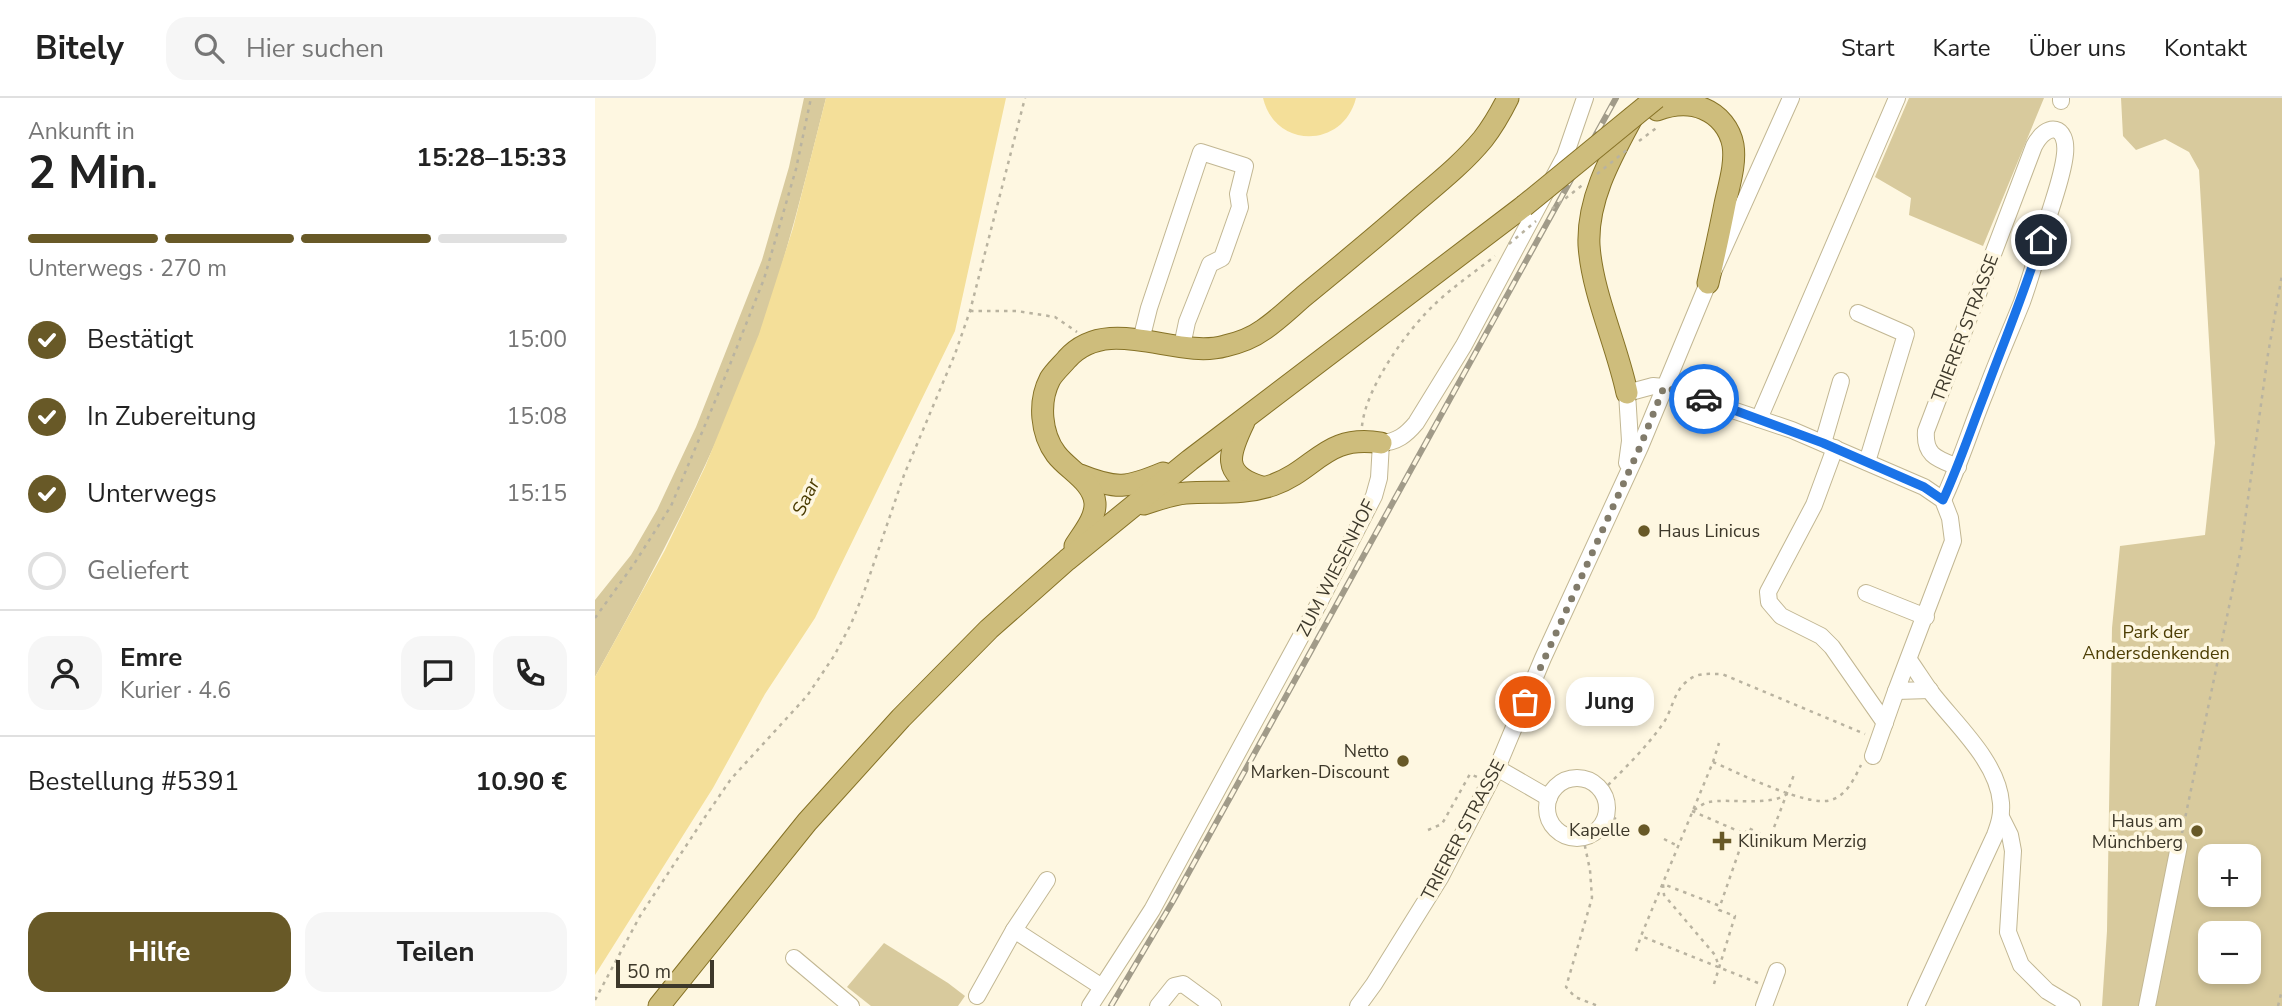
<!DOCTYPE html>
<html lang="de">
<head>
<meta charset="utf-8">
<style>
  :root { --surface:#fff; --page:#f6f6f6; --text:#222; --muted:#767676; --line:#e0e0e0; --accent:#685927 }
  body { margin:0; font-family:"Nunito Sans",sans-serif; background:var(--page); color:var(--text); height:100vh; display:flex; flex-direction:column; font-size:26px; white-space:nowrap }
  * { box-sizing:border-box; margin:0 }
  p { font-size:23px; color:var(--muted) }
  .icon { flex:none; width:38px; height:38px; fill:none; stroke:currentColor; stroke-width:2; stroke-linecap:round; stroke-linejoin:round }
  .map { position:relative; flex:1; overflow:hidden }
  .sheet { display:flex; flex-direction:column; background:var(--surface); width:595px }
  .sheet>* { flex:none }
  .buttons { position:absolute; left:1603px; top:746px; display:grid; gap:14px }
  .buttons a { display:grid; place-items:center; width:63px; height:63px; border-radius:14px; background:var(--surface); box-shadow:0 4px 10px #0003; font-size:35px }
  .scale { position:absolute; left:21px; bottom:18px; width:98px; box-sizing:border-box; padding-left:7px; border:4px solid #3d382a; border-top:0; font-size:19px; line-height:24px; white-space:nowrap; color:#3d382a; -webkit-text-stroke:5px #fef7e1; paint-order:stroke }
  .pin { position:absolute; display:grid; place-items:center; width:60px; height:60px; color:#fff; margin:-30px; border:4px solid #fff; border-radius:50%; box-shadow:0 2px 7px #0007 }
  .courier { position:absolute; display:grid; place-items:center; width:70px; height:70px; margin:-35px; border:5px solid #1a73e8; border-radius:50%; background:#fff; color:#222; box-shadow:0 2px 9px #0007 }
  .bubble { position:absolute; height:49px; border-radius:21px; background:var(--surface); box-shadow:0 4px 10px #0003; font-size:23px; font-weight:700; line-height:49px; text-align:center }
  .headline em { font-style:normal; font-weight:700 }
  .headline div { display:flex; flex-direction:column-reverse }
  .headline { display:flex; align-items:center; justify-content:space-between; height:119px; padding:0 28px }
  h1 { font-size:46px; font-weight:700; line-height:52px }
  .bar { display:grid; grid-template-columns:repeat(4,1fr); gap:10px 7px; align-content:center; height:84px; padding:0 28px }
  .bar i { height:9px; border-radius:5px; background:var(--line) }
  .bar .current { background:var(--accent) }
  .bar p { grid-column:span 4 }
  .line { display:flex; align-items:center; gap:18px; padding:0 28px; border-top:2px solid var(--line) }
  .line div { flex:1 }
  .round { display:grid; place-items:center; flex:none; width:74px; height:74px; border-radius:21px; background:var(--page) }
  ol { padding:0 28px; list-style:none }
  li { display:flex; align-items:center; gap:21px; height:77px }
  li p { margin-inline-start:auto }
  li .icon { padding:7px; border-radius:50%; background:var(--accent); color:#fff; stroke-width:4 }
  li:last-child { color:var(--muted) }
  li i { width:38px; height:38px; border:4px solid var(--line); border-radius:50% }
  .primary-button { display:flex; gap:14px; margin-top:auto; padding:14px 28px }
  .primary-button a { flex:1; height:80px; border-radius:21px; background:var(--accent); color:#fff; font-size:28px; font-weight:700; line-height:80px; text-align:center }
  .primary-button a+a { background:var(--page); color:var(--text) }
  header { display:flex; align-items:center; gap:42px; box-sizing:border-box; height:98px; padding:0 35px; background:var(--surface); border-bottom:2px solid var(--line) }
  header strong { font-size:33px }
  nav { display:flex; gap:38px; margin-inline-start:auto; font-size:24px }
  .search { width:490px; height:63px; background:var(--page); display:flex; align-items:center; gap:18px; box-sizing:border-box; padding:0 24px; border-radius:21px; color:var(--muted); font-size:26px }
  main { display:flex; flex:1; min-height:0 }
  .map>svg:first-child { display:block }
  .green { fill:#d8ca9d; fill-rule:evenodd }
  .water { fill:#f4df99 }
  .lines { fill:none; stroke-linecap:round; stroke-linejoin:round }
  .minor-casing { stroke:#c2b793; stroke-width:18 }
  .major-casing { stroke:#867226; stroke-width:23 }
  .path { stroke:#b9b3a0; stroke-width:2.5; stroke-dasharray:3.5 5; stroke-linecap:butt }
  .minor { stroke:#fff; stroke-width:16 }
  .major { stroke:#cebd7c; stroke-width:21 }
  .rail-casing { stroke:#a19b89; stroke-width:6 }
  .rail { stroke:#fef7e1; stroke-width:3.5; stroke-dasharray:10; stroke-linecap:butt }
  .major-bridge-casing { stroke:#867226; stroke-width:23; stroke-linecap:butt }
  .path-bridge { stroke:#b9b3a0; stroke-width:2.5; stroke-dasharray:3.5 5; stroke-linecap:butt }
  .major-bridge { stroke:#cebd7c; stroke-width:21 }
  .done { stroke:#817b6a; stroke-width:7; stroke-dasharray:0 12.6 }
  .route { stroke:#1a73e8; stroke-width:9 }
  .poi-dot { fill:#685927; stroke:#fef7e1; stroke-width:2.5 }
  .labels { text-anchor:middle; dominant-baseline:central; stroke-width:7; stroke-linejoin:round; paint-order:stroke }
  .street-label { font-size:18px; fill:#3d382a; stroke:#fef7e1 }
  .poi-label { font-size:18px; fill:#3d382a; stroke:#fef7e1; text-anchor:end }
  .park-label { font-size:18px; fill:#4d3e04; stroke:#fef7e1 }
  .water-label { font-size:19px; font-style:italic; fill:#4a3b01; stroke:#fef7e1 }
</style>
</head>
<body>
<header>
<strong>Bitely</strong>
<div class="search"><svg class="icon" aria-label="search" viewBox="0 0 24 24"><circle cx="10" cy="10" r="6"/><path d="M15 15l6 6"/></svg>Hier suchen</div>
<nav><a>Start</a><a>Karte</a><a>Über uns</a><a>Kontakt</a></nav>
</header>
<main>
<section class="sheet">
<div class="headline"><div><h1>2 Min.</h1><p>Ankunft in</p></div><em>15:28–15:33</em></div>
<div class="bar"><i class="current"></i><i class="current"></i><i class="current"></i><i></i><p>Unterwegs · 270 m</p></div>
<ol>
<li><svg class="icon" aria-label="check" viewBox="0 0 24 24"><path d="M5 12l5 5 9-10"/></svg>Bestätigt<p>15:00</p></li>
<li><svg class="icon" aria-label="check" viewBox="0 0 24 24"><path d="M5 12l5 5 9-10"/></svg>In Zubereitung<p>15:08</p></li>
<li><svg class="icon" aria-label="check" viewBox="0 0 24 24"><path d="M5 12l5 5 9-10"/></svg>Unterwegs<p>15:15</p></li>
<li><i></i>Geliefert</li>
</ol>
<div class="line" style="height:126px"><a class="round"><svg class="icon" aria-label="person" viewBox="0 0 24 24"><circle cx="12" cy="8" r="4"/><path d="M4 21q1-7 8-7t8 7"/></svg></a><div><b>Emre</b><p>Kurier · 4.6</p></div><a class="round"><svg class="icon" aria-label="chat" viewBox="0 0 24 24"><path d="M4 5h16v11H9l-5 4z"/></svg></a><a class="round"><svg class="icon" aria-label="phone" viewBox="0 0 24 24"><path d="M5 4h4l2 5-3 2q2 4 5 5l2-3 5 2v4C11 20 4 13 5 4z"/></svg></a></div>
<div class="line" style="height:91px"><div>Bestellung #5391</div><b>10.90 €</b></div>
<div class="primary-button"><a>Hilfe</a><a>Teilen</a></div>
</section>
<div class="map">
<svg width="1687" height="908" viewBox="0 0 1687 908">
  <rect width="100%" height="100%" fill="#fef7e1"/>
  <g class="green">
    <path d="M209 0H231C211 79 192 158 165 235 122 355 62 467 0 579V502L36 457 62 412 101 329 167 162 194 69Z"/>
    <polygon points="1314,0 1449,0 1388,148 1314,117 1316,100 1280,79"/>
    <path d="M1526 0H1687V908H1507L1512 833 1517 530 1525 448 1610 437 1620 345 1604 72 1594 54 1570 41 1541 52 1528 38ZM1615 758H1654V796H1615ZM1615 835H1654V873H1615Z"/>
    <polygon points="289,845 353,885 370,898 363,908 276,908 252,889"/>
  </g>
  <g class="water">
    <polygon points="231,0 411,0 360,233 220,520 170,596 118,690 0,877 0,579 70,452 110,369 164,236 198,130"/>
    <path d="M668 0H761C748 51 680 51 668 0Z"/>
  </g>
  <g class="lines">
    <defs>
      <g id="minor">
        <polyline points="1466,3 1466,0"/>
        <polyline points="1263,215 1311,236 1272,364"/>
        <polyline points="546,242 554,210 606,54 650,68 643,96 645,109 627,160 615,166 592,224 587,248"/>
        <polyline points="1164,321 1302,0"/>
        <polyline points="1228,345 1246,283"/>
        <polyline points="1240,350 1219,407 1173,494 1174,504 1186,518 1226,538 1237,549 1290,625"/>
        <polyline points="1032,365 1035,343 1032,295 1058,288 1069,289 1197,332 1329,389 1348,402 1355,420 1358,443 1301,593 1335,592"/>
        <path d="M1348 402C1365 366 1376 329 1391 293 1402 263 1415 234 1427 204 1437 176 1445 146 1454 117 1460 97 1468 76 1470 56 1473 27 1452 23 1439 48L1331 333C1329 358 1343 361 1363 369"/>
        <polyline points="1271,495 1331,519"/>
        <path d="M1314 562C1321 572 1328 583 1335 593 1359 625 1403 663 1406 705 1407 717 1404 726 1400 737L1321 908"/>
        <polyline points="1278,658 1301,593"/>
        <polyline points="902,670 954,700"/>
        <circle cx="982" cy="710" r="30"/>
        <polyline points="1406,719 1415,737 1418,753 1413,834 1426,867 1452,893 1477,908"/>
        <polyline points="419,832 507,889"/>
        <polyline points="199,860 256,908"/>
        <polyline points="382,898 419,832 452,782"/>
        <path d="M495 908 557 812 723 507 779 398 784 380 786 345C802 344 811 337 821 325L869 247 970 58 990 0"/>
        <polyline points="563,908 579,888 588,886 618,908"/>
        <polyline points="763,908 779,886 845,780 902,670 948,560 1045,349 1113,185 1196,0"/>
        <polyline points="1169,908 1182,873"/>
        <polyline points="1552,908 1584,748"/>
      </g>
      <g id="major">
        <path d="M1062 12C1078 6 1093 4 1109 11 1124 17 1135 31 1138 47 1141 66 1134 87 1130 106 1125 132 1119 159 1113 185"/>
        <path d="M1032 295C1022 247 997 195 994 147 992 101 1016 59 1037 20"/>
        <path d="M649 324C634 355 625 377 667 389"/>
        <path d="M485 377C522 392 532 390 568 375"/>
        <path d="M549 406C562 402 577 396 591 395 620 393 649 397 678 387 722 371 730 336 786 345"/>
        <path d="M480 448C488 435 501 420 500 405 498 383 473 372 461 356 446 336 443 304 455 281 459 274 467 267 472 261 513 215 581 262 630 248 643 245 657 240 668 232 683 222 696 209 709 198 742 171 775 144 807 116 834 92 865 69 888 41 898 28 906 14 913 0"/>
        <polyline points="64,908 212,724 306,620 394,531 472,462 595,362 929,108"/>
      </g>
    </defs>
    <use href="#minor" class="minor-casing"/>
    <use href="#major" class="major-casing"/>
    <g class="path">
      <polyline points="1044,43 1064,28"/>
      <polyline points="375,213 422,213 460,219 482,234"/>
      <path d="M767 328C771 289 812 232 841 205 859 188 880 174 900 158"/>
      <polyline points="0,520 39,466 76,408 126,289 169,181 201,71 216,0"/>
      <polyline points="1118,664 1124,645"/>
      <path d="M1007 693C1028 672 1050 651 1067 627 1077 614 1078 595 1091 584 1102 574 1113 576 1127 576L1270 636"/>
      <path d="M1099 712C1104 709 1109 705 1114 704 1135 700 1178 709 1193 695"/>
      <polyline points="1097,713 1150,736 1125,808 1068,786 1069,797 1120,857 1124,869"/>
      <polyline points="1012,716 1021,721"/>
      <polyline points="833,732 847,726 875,676 882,679"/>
      <polyline points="1587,735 1646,451 1673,256 1687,177"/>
      <polyline points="1150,736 1153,730 1175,740 1200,674"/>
      <polyline points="988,739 995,772 997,800 971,889 980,899 1003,908"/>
      <polyline points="1069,741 1083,748"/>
      <polyline points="1041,853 1046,838"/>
      <path d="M1163 885 1046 838 1118 664C1141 674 1214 710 1236 702 1252 697 1259 681 1266 667"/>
      <polyline points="1119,886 1140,818 1124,812 1125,808"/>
      <polyline points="0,902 45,818 110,719 136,681 212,598 239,558 256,526 269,494 309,377 360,256 375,213 430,0"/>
      <polyline points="1683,908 1687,892"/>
    </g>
    <use href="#minor" class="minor"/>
    <use href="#major" class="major"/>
    <defs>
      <polyline id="rail" points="516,908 578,803 1021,0"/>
    </defs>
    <use href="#rail" class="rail-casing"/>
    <use href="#rail" class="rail"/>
    <defs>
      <polyline id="major-bridge" points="929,108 1061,0"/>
    </defs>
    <use href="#major-bridge" class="major-bridge-casing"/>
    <g class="path-bridge">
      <polyline points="1002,76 1033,51"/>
      <polyline points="957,111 990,85"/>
      <polyline points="914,146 941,123"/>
    </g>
    <use href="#major-bridge" class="major-bridge"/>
  </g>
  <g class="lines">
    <polyline class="done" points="930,604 1045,349 1069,289 1109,301"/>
    <path class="route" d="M1109 301 1228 345 1329 389 1348 402C1364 367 1376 331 1390 295 1409 244 1429 195 1446 142"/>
  </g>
  <g class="poi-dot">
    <circle cx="1049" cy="433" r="7"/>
    <circle cx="808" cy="663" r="7"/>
    <circle cx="1049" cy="732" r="7"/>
    <circle cx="1602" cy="733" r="7"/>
    <path d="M1123.5 732.5h7v7h7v7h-7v7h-7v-7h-7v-7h7z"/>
  </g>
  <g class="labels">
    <g class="street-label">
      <text transform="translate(1370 230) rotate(-69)">TRIERER STRASSE</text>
      <text transform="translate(741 470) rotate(-63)">ZUM WIESENHOF</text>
      <text transform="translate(868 732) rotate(-62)">TRIERER STRASSE</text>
    </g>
    <g class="poi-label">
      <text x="1063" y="433" text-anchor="start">Haus Linicus</text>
      <text x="794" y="653">Netto<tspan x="794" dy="21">Marken-Discount</tspan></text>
      <text x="1588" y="723">Haus am<tspan x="1588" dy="21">Münchberg</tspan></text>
      <text x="1035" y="732">Kapelle</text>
      <text x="1143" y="743" text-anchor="start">Klinikum Merzig</text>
    </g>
    <g class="park-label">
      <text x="1561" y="534">Park der<tspan x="1561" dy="21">Andersdenkenden</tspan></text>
    </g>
    <g class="water-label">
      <text transform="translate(211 399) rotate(-64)">Saar</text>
    </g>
  </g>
</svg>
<div class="buttons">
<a>+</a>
<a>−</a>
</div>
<div class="scale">50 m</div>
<div class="pin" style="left:930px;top:604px;background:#ea580c"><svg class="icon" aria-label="bag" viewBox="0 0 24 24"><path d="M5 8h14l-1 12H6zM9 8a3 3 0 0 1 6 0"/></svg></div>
<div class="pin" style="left:1446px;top:142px;background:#1f2937"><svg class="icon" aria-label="home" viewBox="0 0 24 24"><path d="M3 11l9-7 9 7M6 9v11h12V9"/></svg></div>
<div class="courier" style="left:1109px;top:301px"><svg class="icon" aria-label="car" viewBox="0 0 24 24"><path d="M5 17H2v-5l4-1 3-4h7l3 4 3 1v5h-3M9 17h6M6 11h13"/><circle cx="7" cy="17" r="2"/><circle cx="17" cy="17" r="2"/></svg></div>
<div class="bubble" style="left:971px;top:579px;width:88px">Jung</div>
</div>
</main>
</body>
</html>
